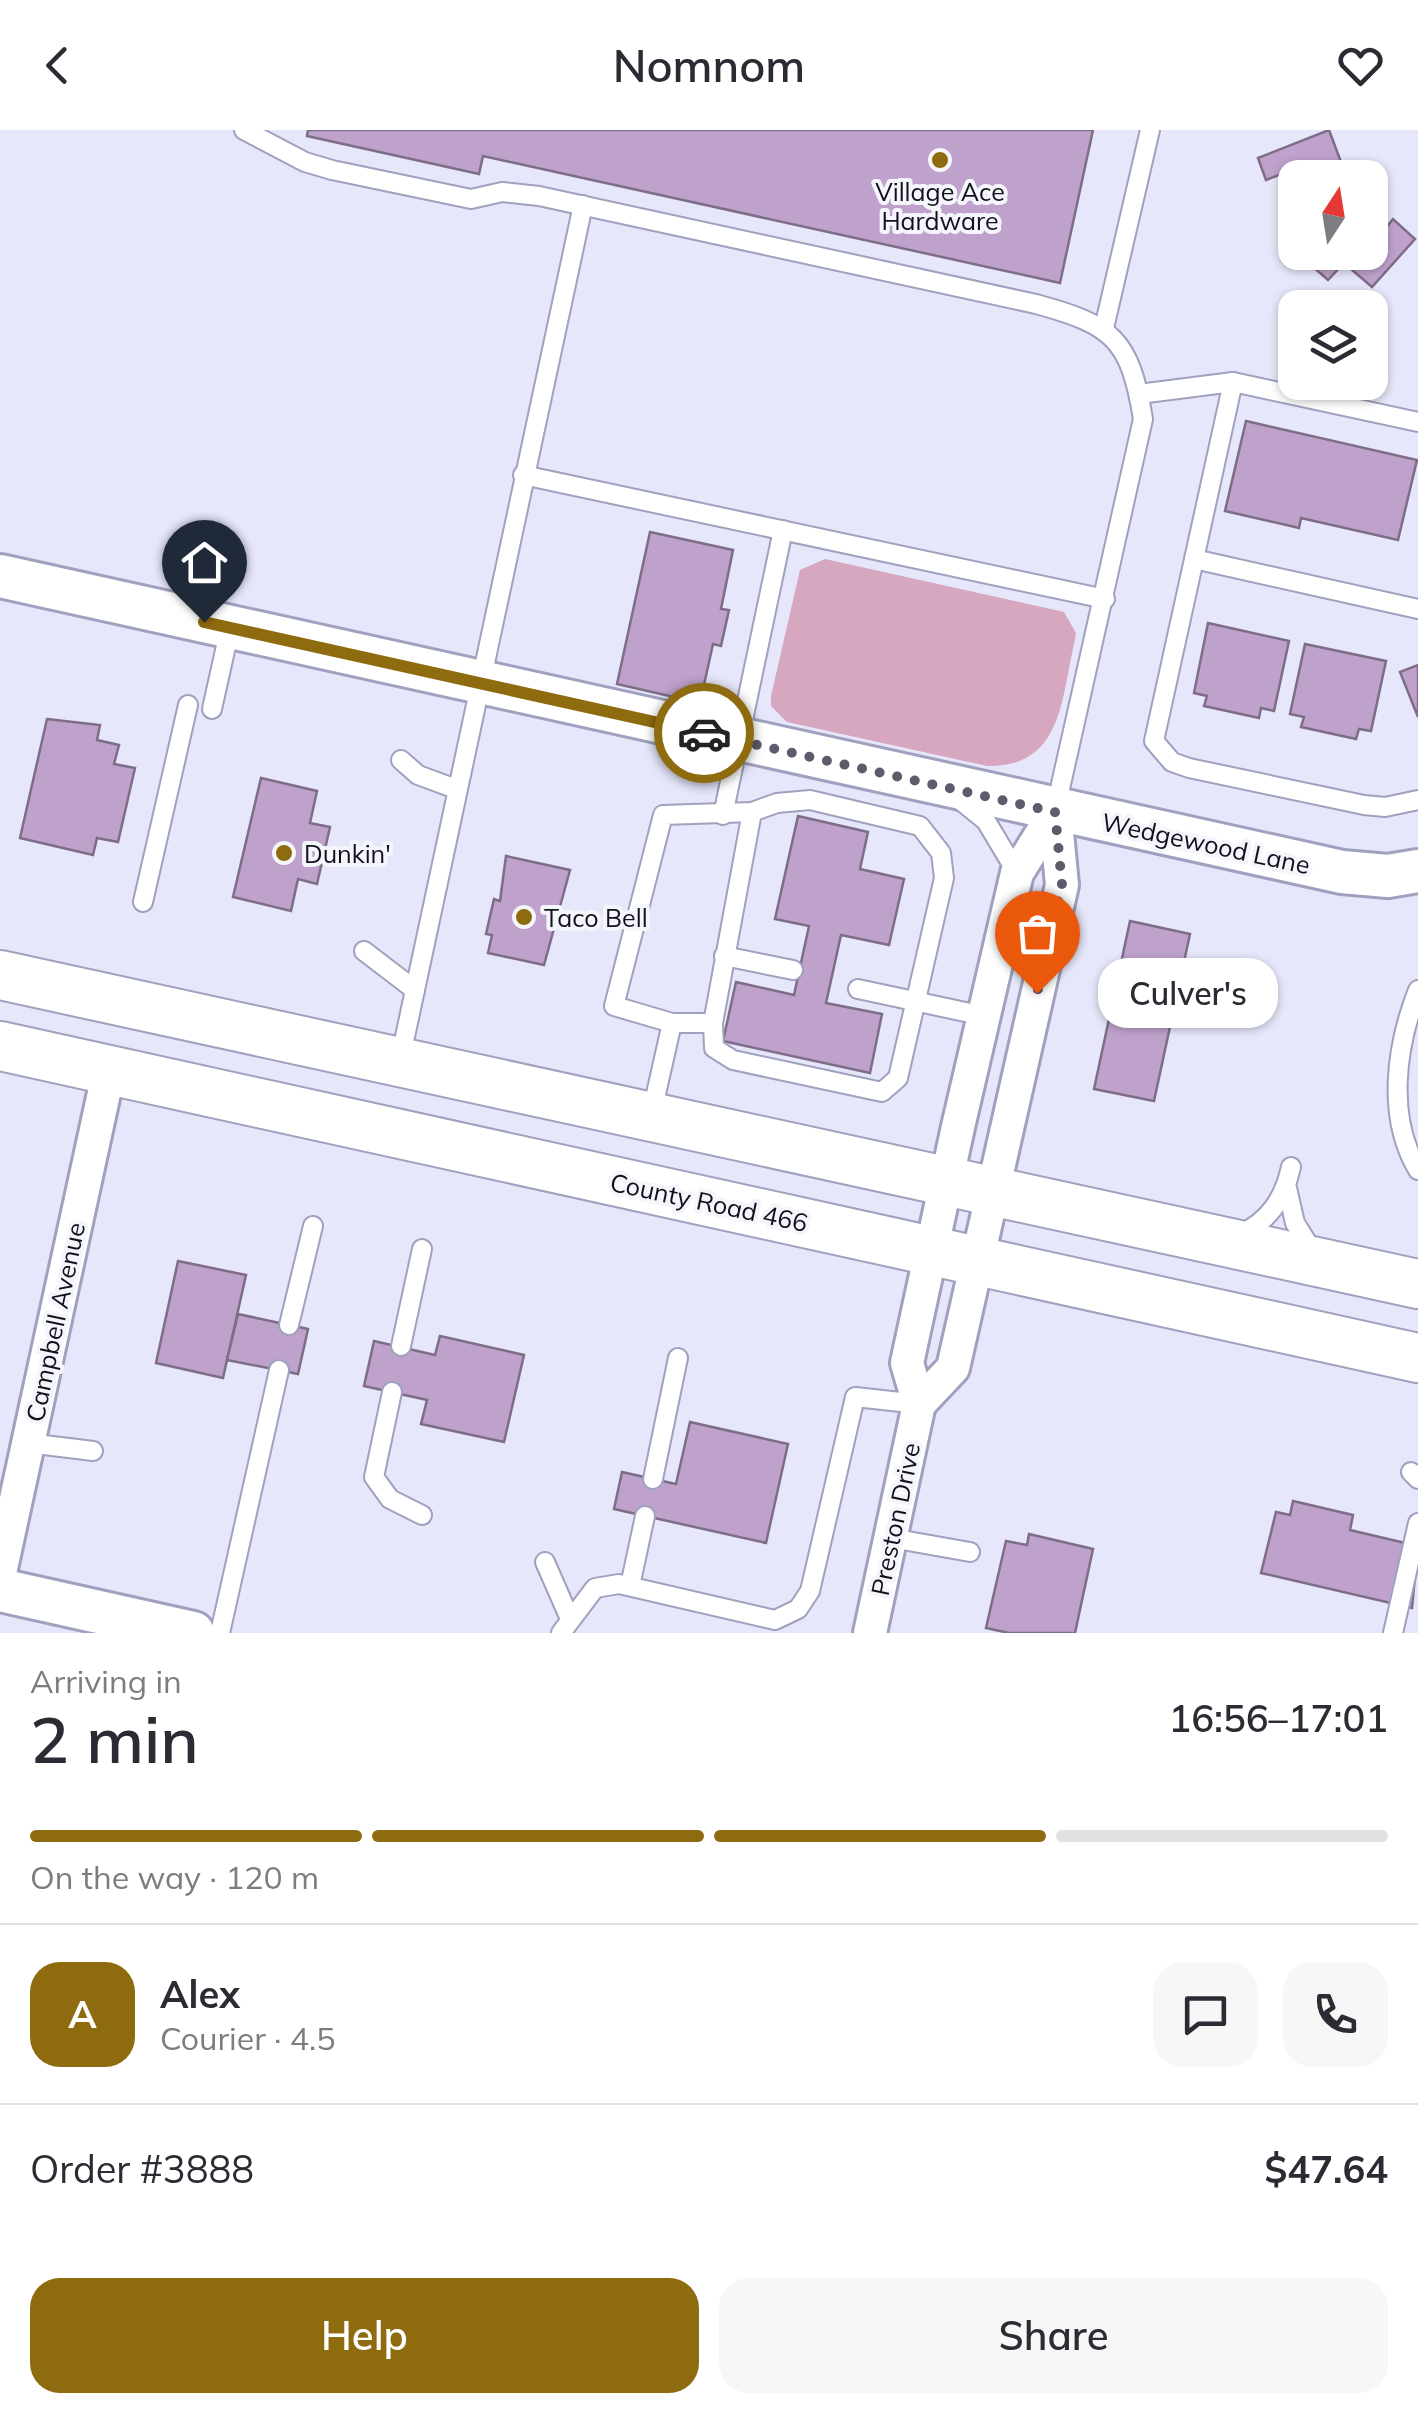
<!DOCTYPE html>
<html lang="en">
<head>
<meta charset="utf-8">
<style>
  :root { --surface:#fff; --page:#f7f7f7; --text:#2b2b33; --muted:#7c7c81; --line:#e1e1e2; --accent:#8f6b0f }
  body { margin:0; font-family:Mulish,sans-serif; background:var(--page); color:var(--text); height:100vh; display:flex; flex-direction:column; font-size:38px; white-space:nowrap }
  * { box-sizing:border-box; margin:0 }
  p { font-size:32px; color:var(--muted) }
  .icon { flex:none; width:55px; height:55px; fill:none; stroke:currentColor; stroke-width:2; stroke-linecap:round; stroke-linejoin:round }
  .map { position:relative; height:1503px; overflow:hidden }
  .drawer { display:flex; flex-direction:column; background:var(--surface); flex:1 }
  .drawer>* { flex:none }
  .needle { width:65px; rotate:12deg }
  .buttons { position:absolute; left:1278px; top:30px; display:grid; gap:20px }
  .buttons a { display:grid; place-items:center; width:110px; height:110px; border-radius:20px; background:var(--surface); box-shadow:0 2px 8px #0004; font-size:50px }
  .pin { position:absolute; display:grid; place-items:center; width:85px; height:85px; color:#fff; margin:-102px -42px; border-radius:50% 50% 50% 0; rotate:-45deg; box-shadow:0 0 10px #0007 }
  .pin .icon { rotate:45deg }
  .courier { position:absolute; display:grid; place-items:center; width:100px; height:100px; margin:-50px; border:8px solid #8f6b0f; border-radius:50%; background:#fff; color:#222; box-shadow:0 2px 12px #0007 }
  .bubble { position:absolute; height:70px; border-radius:30px; background:var(--surface); box-shadow:0 2px 8px #0004; font-size:32px; font-weight:600; line-height:70px; text-align:center }
  .overview em { font-style:normal; font-weight:600 }
  .overview div { display:flex; flex-direction:column-reverse }
  .overview { display:flex; align-items:center; justify-content:space-between; height:170px; padding:0 30px }
  h1 { font-size:65px; font-weight:600; line-height:75px }
  .bar { display:grid; grid-template-columns:repeat(4,1fr); gap:15px 10px; align-content:center; height:120px; padding:0 30px }
  .bar i { height:12px; border-radius:8px; background:var(--line) }
  .bar .on { background:var(--accent) }
  .bar p { grid-column:span 4 }
  .line { display:flex; align-items:center; gap:25px; padding:0 30px; border-top:2px solid var(--line) }
  .line div { flex:1 }
  .round { display:grid; place-items:center; flex:none; width:105px; height:105px; border-radius:30px; background:var(--page) }
  .cta { display:flex; gap:20px; margin-top:auto; padding:20px 30px }
  .cta a { flex:1; height:115px; border-radius:30px; background:var(--accent); color:#fff; font-size:40px; font-weight:600; line-height:115px; text-align:center }
  .cta a+a { background:var(--page); color:var(--text) }
  header { display:flex; justify-content:space-between; align-items:center; height:130px; padding:0 30px; background:var(--surface); font-size:45px; font-weight:600 }
  .map>svg:first-child { display:block }
  .green { fill:#d7a6bf }
  .building { fill:#bfa2cc; stroke:#7e6d86; stroke-width:2.5 }
  .lines { fill:none; stroke-linecap:round; stroke-linejoin:round }
  .service-casing { stroke:#9fa1be; stroke-width:22 }
  .minor-casing { stroke:#9fa1be; stroke-width:38 }
  .tertiary-casing { stroke:#9fa1be; stroke-width:48 }
  .secondary-casing { stroke:#9fa1be; stroke-width:52 }
  .service { stroke:#fff; stroke-width:18 }
  .minor { stroke:#fff; stroke-width:32 }
  .tertiary { stroke:#fff; stroke-width:42 }
  .secondary { stroke:#fff; stroke-width:48 }
  .done { stroke:#5c5c6a; stroke-width:10; stroke-dasharray:0 18 }
  .route { stroke:#8f6b0f; stroke-width:12 }
  .poi-dot { fill:#8f6b0f; stroke:#f5f6fc; stroke-width:4 }
  .labels { text-anchor:middle; dominant-baseline:central; stroke-width:8; stroke-linejoin:round; paint-order:stroke }
  .poi-label { font-size:25px; fill:#11111c; stroke:#f5f6fc; text-anchor:start }
  .street-label { font-size:25px; fill:#11111c; stroke:#f5f6fc }
</style>
</head>
<body>
<header><svg class="icon" aria-label="back" viewBox="0 0 24 24"><path d="M15 5l-7 7 7 7"/></svg>Nomnom<svg class="icon" aria-label="heart" viewBox="0 0 24 24"><path d="M12 20l-8-8c-3-5 5-10 8-4 3-6 11-1 8 4z"/></svg></header>
<div class="map">
<svg width="1418" height="1503" viewBox="0 0 1418 1503">
  <rect width="100%" height="100%" fill="#e6e7fa"/>
  <path class="green" d="M825 429 1064 482 1076 503 1074 514C1061 571 1062 637 987 636L787 592 771 576V566L800 440Z"/>
  <g class="building">
    <polygon points="308,0 1093,0 1060,153 483,26 479,44 307,6"/>
    <polygon points="1329,0 1347,48 1295,48 1294,68 1284,43 1266,50 1258,28"/>
    <polygon points="1370,86 1385,99 1393,89 1415,109 1372,157 1344,133 1328,150 1311,135 1322,122 1370,122"/>
    <polygon points="1246,291 1417,330 1398,410 1301,388 1299,398 1225,381"/>
    <polygon points="650,402 733,420 721,479 729,480 721,516 713,514 700,573 617,554"/>
    <polygon points="1208,493 1289,511 1274,581 1261,578 1259,588 1204,576 1207,566 1194,563"/>
    <polygon points="1305,514 1386,531 1371,601 1359,599 1356,609 1301,597 1304,587 1290,584"/>
    <polygon points="1418,535 1418,587 1400,542"/>
    <polygon points="47,589 100,595 97,610 119,615 114,634 135,638 118,712 97,708 93,725 20,708"/>
    <polygon points="261,648 317,661 310,693 330,697 317,754 298,749 291,781 233,767"/>
    <polygon points="798,686 868,702 860,739 904,749 889,815 841,805 826,873 882,884 870,943 723,911 736,852 794,865 809,796 775,789"/>
    <polygon points="506,726 570,740 544,835 488,823 492,805 486,804 494,769 500,771"/>
    <polygon points="1130,791 1190,804 1154,971 1094,959"/>
    <polygon points="178,1131 246,1145 223,1248 156,1233"/>
    <polygon points="238,1184 308,1199 298,1244 227,1230"/>
    <polygon points="440,1206 524,1225 504,1312 421,1294 427,1270 364,1256 374,1211 435,1225"/>
    <polygon points="690,1292 788,1314 766,1413 614,1379 622,1342 676,1354"/>
    <polygon points="1293,1371 1353,1385 1350,1400 1418,1416 1412,1478 1261,1443 1276,1382 1290,1385"/>
    <polygon points="1029,1404 1093,1419 1075,1503 1009,1503 986,1498 1006,1411 1027,1415"/>
  </g>
  <g class="lines">
    <defs>
      <g id="service">
        <path d="M244 0 305 32 332 40 471 69 502 62 539 66 1036 174C1113 195 1130 209 1143 289L1055 681"/>
        <polyline points="1104,198 1150,0"/>
        <polyline points="1233,252 1154,611 1172,632 1189,638 1364,675 1385,677 1418,670"/>
        <polyline points="1139,264 1233,252 1418,292"/>
        <polyline points="523,345 1105,469"/>
        <polyline points="1194,429 1418,479"/>
        <polyline points="212,579 230,498"/>
        <polyline points="401,630 418,645 456,659"/>
        <polyline points="960,670 986,691 1017,743"/>
        <polyline points="723,685 783,400"/>
        <polyline points="143,772 188,575"/>
        <polyline points="364,821 415,860"/>
        <polyline points="724,826 793,840"/>
        <polyline points="858,859 984,886"/>
        <path d="M1418 860C1396 916 1386 987 1418 1040"/>
        <polyline points="713,893 672,893 614,876 663,685 752,682 777,673 810,670 920,696 941,723 944,748 898,948 882,962 733,930 714,918 713,893 752,682"/>
        <polyline points="400,930 583,75"/>
        <polyline points="651,986 672,893"/>
        <polyline points="1287,1058 1295,1093 1315,1125"/>
        <path d="M1239 1105C1269 1091 1284 1069 1291 1037"/>
        <polyline points="289,1195 313,1096"/>
        <polyline points="401,1216 422,1119"/>
        <polyline points="392,1262 374,1347 390,1369 422,1385"/>
        <polyline points="28,1313 93,1321"/>
        <polyline points="1411,1342 1418,1349"/>
        <polyline points="653,1349 678,1228"/>
        <polyline points="891,1408 970,1422"/>
        <polyline points="545,1432 570,1489"/>
        <polyline points="630,1456 645,1386"/>
        <polyline points="220,1503 279,1240"/>
        <polyline points="561,1503 595,1458 619,1454 775,1490 798,1479 810,1461 855,1267 919,1274"/>
        <polyline points="1393,1503 1418,1393"/>
      </g>
      <g id="minor">
        <polyline points="919,1274 953,1238 1062,755 1055,682"/>
        <polyline points="0,1443 109,940"/>
        <polyline points="870,1503 919,1274 907,1233 958,997 1017,743 1055,682"/>
      </g>
      <g id="tertiary">
        <polyline points="0,446 1342,742 1388,746 1418,741"/>
        <polyline points="0,1460 193,1503"/>
      </g>
      <g id="secondary">
        <polyline points="0,845 1418,1154"/>
        <polyline points="0,916 1418,1228"/>
      </g>
    </defs>
    <use href="#service" class="service-casing"/>
    <use href="#minor" class="minor-casing"/>
    <use href="#tertiary" class="tertiary-casing"/>
    <use href="#secondary" class="secondary-casing"/>
    <use href="#service" class="service"/>
    <use href="#minor" class="minor"/>
    <use href="#tertiary" class="tertiary"/>
    <use href="#secondary" class="secondary"/>
  </g>
  <g class="lines">
    <polyline class="done" points="704,603 1055,682 1062,755 1037,863"/>
    <polyline class="route" points="204,492 704,603"/>
  </g>
  <g class="poi-dot">
    <circle cx="940" cy="30" r="10"/>
    <circle cx="284" cy="723" r="10"/>
    <circle cx="524" cy="787" r="10"/>
  </g>
  <g class="labels">
    <g class="poi-label">
      <text x="940" y="61" text-anchor="middle">Village Ace<tspan x="940" dy="29">Hardware</tspan></text>
      <text x="304" y="723">Dunkin'</text>
      <text x="544" y="787">Taco Bell</text>
    </g>
    <g class="street-label">
      <text transform="translate(1206 713) rotate(12)">Wedgewood Lane</text>
      <text transform="translate(709 1072) rotate(12)">County Road 466</text>
      <text transform="translate(55 1192) rotate(-78)">Campbell Avenue</text>
      <text transform="translate(895 1389) rotate(-78)">Preston Drive</text>
    </g>
  </g>
</svg>
<div class="buttons">
<a><svg class="needle" viewBox="-14 -14 28 28"><path d="M0-13l5 13h-10z" fill="#e53935"/><path d="M0 13l5-13h-10z" fill="#7c7c81"/></svg></a>
<a><svg class="icon" aria-label="layers" viewBox="0 0 24 24"><path d="M12 4l9 5-9 5-9-5zM3 14l9 5 9-5"/></svg></a>
</div>
<div class="pin" style="left:1037px;top:863px;background:#ea580c"><svg class="icon" aria-label="bag" viewBox="0 0 24 24"><path d="M5 8h14l-1 12H6zM9 8a3 3 0 0 1 6 0"/></svg></div>
<div class="pin" style="left:204px;top:492px;background:#1f2937"><svg class="icon" aria-label="home" viewBox="0 0 24 24"><path d="M3 11l9-7 9 7M6 9v11h12V9"/></svg></div>
<div class="courier" style="left:704px;top:603px"><svg class="icon" aria-label="car" viewBox="0 0 24 24"><path d="M5 17H2v-5l4-1 3-4h7l3 4 3 1v5h-3M9 17h6M6 11h13"/><circle cx="7" cy="17" r="2"/><circle cx="17" cy="17" r="2"/></svg></div>
<div class="bubble" style="left:1098px;top:828px;width:180px">Culver's</div>
</div>
<section class="drawer">
<div class="overview"><div><h1>2 min</h1><p>Arriving in</p></div><em>16:56–17:01</em></div>
<div class="bar"><i class="on"></i><i class="on"></i><i class="on"></i><i></i><p>On the way · 120 m</p></div>
<div class="line" style="height:180px"><b class="round" style="background:var(--accent);color:#fff">A</b><div><b>Alex</b><p>Courier · 4.5</p></div><a class="round"><svg class="icon" aria-label="chat" viewBox="0 0 24 24"><path d="M4 5h16v11H9l-5 4z"/></svg></a><a class="round"><svg class="icon" aria-label="phone" viewBox="0 0 24 24"><path d="M5 4h4l2 5-3 2q2 4 5 5l2-3 5 2v4C11 20 4 13 5 4z"/></svg></a></div>
<div class="line" style="height:130px"><div>Order #3888</div><b>$47.64</b></div>
<div class="cta"><a>Help</a><a>Share</a></div>
</section>
</body>
</html>
